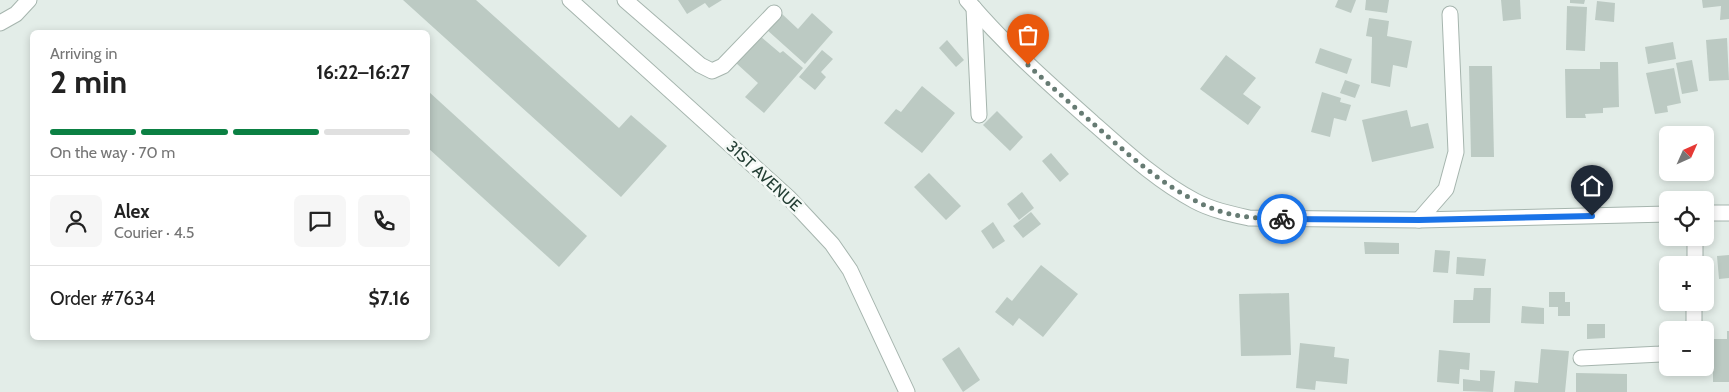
<!DOCTYPE html>
<html lang="en">
<head>
<meta charset="utf-8">
<style>
  :root { --surface:#fff; --page:#f6f6f6; --text:#222; --muted:#767676; --line:#e0e0e0; --accent:#0b8043 }
  body { margin:0; font-family:Cabin,sans-serif; background:var(--page); color:var(--text); height:100vh; display:flex; flex-direction:column; font-size:19px; white-space:nowrap }
  * { box-sizing:border-box; margin:0 }
  p { font-size:16px; color:var(--muted) }
  .icon { flex:none; width:28px; height:28px; fill:none; stroke:currentColor; stroke-width:2; stroke-linecap:round; stroke-linejoin:round }
  .map { position:relative; flex:1; overflow:hidden }
  .sheet { position:absolute; left:30px; top:30px; width:400px; height:310px; display:flex; flex-direction:column; background:var(--surface); border-radius:8px; box-shadow:0 2px 8px #0003 }
  .sheet>* { flex:none }
  .needle { width:32px; rotate:45deg }
  .tools { position:absolute; left:1659px; top:126px; display:grid; gap:10px }
  .tools a { display:grid; place-items:center; width:55px; height:55px; border-radius:8px; background:var(--surface); box-shadow:0 2px 8px #0003; font-size:25px }
  .pin { position:absolute; display:grid; place-items:center; width:42px; height:42px; color:#fff; margin:-51px -21px; border-radius:50% 50% 50% 0; rotate:-45deg; box-shadow:0 0 5px #0007 }
  .pin .icon { rotate:45deg }
  .courier { position:absolute; display:grid; place-items:center; width:50px; height:50px; margin:-25px; border:4px solid #1a73e8; border-radius:50%; background:#fff; color:#222; box-shadow:0 1px 6px #0007 }
  .summary em { font-style:normal; font-weight:800 }
  .summary div { display:flex; flex-direction:column-reverse }
  .summary { display:flex; align-items:center; justify-content:space-between; height:85px; padding:0 20px }
  h1 { font-size:32px; font-weight:800; line-height:38px }
  .bar { display:grid; grid-template-columns:repeat(4,1fr); gap:8px 5px; align-content:center; height:60px; padding:0 20px }
  .bar i { height:6px; border-radius:4px; background:var(--line) }
  .bar .active { background:var(--accent) }
  .bar p { grid-column:span 4 }
  .line { display:flex; align-items:center; gap:12px; padding:0 20px; border-top:1px solid var(--line) }
  .line div { flex:1 }
  .round { display:grid; place-items:center; flex:none; width:52px; height:52px; border-radius:8px; background:var(--page) }
  .map>svg:first-child { display:block }
  .building { fill:#bccac3 }
  .lines { fill:none; stroke-linecap:round; stroke-linejoin:round }
  .minor-casing { stroke:#a6b5ae; stroke-width:17 }
  .minor { stroke:#fff; stroke-width:15 }
  .done { stroke:#667b73; stroke-width:5; stroke-dasharray:0 9 }
  .route { stroke:#1a73e8; stroke-width:6 }
  .labels { text-anchor:middle; dominant-baseline:central; stroke-width:5; stroke-linejoin:round; paint-order:stroke }
  .street-label { font-size:16px; fill:#233e34; stroke:#f4f9f6 }
</style>
</head>
<body>
<div class="map">
<svg width="1729" height="392" viewBox="0 0 1729 392">
  <rect width="100%" height="100%" fill="#e3ede8"/>
  <g class="building">
    <polygon points="403,0 476,0 619,128 631,115 667,146 621,197"/>
    <polygon points="678,0 722,0 709,8 705,3 687,14"/>
    <polygon points="1338,0 1356,0 1351,13 1335,7"/>
    <polygon points="1366,0 1389,0 1387,13 1365,10"/>
    <polygon points="1501,0 1520,0 1521,19 1503,21"/>
    <polygon points="1570,0 1585,0 1584,4 1570,3"/>
    <polygon points="1702,0 1729,0 1729,19 1720,20 1721,6 1703,8"/>
    <polygon points="1597,1 1615,3 1614,22 1595,20"/>
    <polygon points="1567,6 1587,7 1585,51 1566,50"/>
    <polygon points="781,13 798,29 812,13 833,32 805,64 766,29"/>
    <polygon points="1369,18 1389,21 1387,36 1412,41 1407,68 1393,65 1390,87 1371,83 1372,37 1366,36"/>
    <polygon points="760,36 780,53 783,51 803,68 764,113 745,97 758,83 736,63"/>
    <polygon points="1727,38 1729,80 1709,81 1706,40"/>
    <polygon points="947,40 964,60 956,67 939,48"/>
    <polygon points="1673,42 1676,59 1648,64 1645,47"/>
    <polygon points="1320,48 1352,59 1347,74 1315,63"/>
    <polygon points="822,50 833,59 821,72 826,77 815,90 799,77"/>
    <polygon points="1226,55 1256,78 1243,94 1261,107 1248,125 1200,89"/>
    <polygon points="1692,60 1698,91 1682,94 1676,63"/>
    <polygon points="1600,62 1618,62 1619,107 1603,108 1603,113 1585,114 1586,118 1566,118 1565,69 1600,69"/>
    <polygon points="1469,66 1492,66 1494,157 1471,157"/>
    <polygon points="1674,68 1681,103 1667,106 1668,112 1655,114 1646,73"/>
    <polygon points="1345,80 1360,85 1355,98 1340,93"/>
    <polygon points="922,86 955,113 922,153 884,123 896,109 901,112"/>
    <polygon points="428,91 587,236 559,267 428,148"/>
    <polygon points="1322,92 1341,98 1340,102 1351,105 1346,121 1334,118 1330,137 1311,132"/>
    <polygon points="1407,110 1411,127 1428,123 1434,148 1372,162 1362,120"/>
    <polygon points="997,111 1023,137 1010,151 983,125"/>
    <polygon points="1051,153 1069,174 1060,182 1042,161"/>
    <polygon points="929,173 961,206 946,220 914,187"/>
    <polygon points="1022,192 1034,208 1019,220 1007,204"/>
    <polygon points="1031,212 1041,224 1023,238 1013,226"/>
    <polygon points="993,222 1005,241 993,249 981,231"/>
    <polygon points="1364,242 1399,243 1399,254 1365,254"/>
    <polygon points="1435,250 1450,251 1448,273 1433,272"/>
    <polygon points="1729,255 1729,278 1719,279 1717,256"/>
    <polygon points="1457,257 1486,259 1484,276 1456,274"/>
    <polygon points="1041,265 1078,294 1043,337 1019,318 1013,326 995,312 1007,297 1012,301"/>
    <polygon points="1474,288 1491,288 1490,323 1453,323 1454,300 1473,300"/>
    <polygon points="1549,292 1565,292 1565,302 1570,302 1570,316 1558,316 1558,307 1549,307"/>
    <polygon points="1289,293 1291,355 1241,356 1239,294"/>
    <polygon points="1522,306 1544,308 1544,324 1521,323"/>
    <polygon points="1587,324 1605,324 1605,338 1587,339"/>
    <polygon points="1727,331 1729,331 1729,382 1713,382 1713,339 1727,339"/>
    <polygon points="1300,343 1335,347 1334,357 1349,359 1347,384 1316,381 1315,390 1296,388"/>
    <polygon points="959,347 980,380 963,392 942,359"/>
    <polygon points="1541,349 1569,351 1565,392 1514,392 1515,381 1538,383"/>
    <polygon points="1439,350 1470,353 1469,370 1460,369 1459,384 1437,382"/>
    <polygon points="1480,370 1495,371 1493,392 1463,391 1463,379 1480,381"/>
    <polygon points="1576,373 1627,374 1627,392 1576,392"/>
  </g>
  <g class="lines">
    <defs>
      <g id="minor">
        <polyline points="570,0 789,198 832,244 850,270 907,392"/>
        <polyline points="625,0 700,65 712,71 723,66 774,13"/>
        <path d="M967 0C1005 45 1048 83 1092 122 1124 150 1157 181 1195 201 1212 210 1231 214 1249 218L1419 220 1668 214"/>
        <polyline points="974,8 979,115"/>
        <polyline points="0,23 16,14 29,0"/>
        <polyline points="1705,213 1729,213"/>
        <polyline points="1419,220 1446,189 1456,152 1450,14"/>
        <polyline points="1695,265 1695,238"/>
        <polyline points="1692,330 1694,327 1694,302"/>
        <polyline points="1581,358 1661,354 1668,350"/>
      </g>
    </defs>
    <use href="#minor" class="minor-casing"/>
    <use href="#minor" class="minor"/>
  </g>
  <g class="lines">
    <path class="done" d="M1028 65C1048 84 1068 101 1088 119 1128 154 1171 195 1222 212 1242 218 1262 218 1282 219"/>
    <polyline class="route" points="1282,219 1419,220 1592,216"/>
  </g>
  <g class="labels">
    <g class="street-label">
      <text transform="translate(764 176) rotate(43)">31ST AVENUE</text>
    </g>
  </g>
</svg>
<div class="tools">
<a><svg class="needle" viewBox="-14 -14 28 28"><path d="M0-13l5 13h-10z" fill="#e53935"/><path d="M0 13l5-13h-10z" fill="#767676"/></svg></a>
<a><svg class="icon" aria-label="locate" viewBox="0 0 24 24"><circle cx="12" cy="12" r="6"/><path d="M12 2v4M12 18v4M2 12h4M18 12h4"/></svg></a>
<a>+</a>
<a>−</a>
</div>
<div class="pin" style="left:1028px;top:65px;background:#ea580c"><svg class="icon" aria-label="bag" viewBox="0 0 24 24"><path d="M5 8h14l-1 12H6zM9 8a3 3 0 0 1 6 0"/></svg></div>
<div class="pin" style="left:1592px;top:216px;background:#1f2937"><svg class="icon" aria-label="home" viewBox="0 0 24 24"><path d="M3 11l9-7 9 7M6 9v11h12V9"/></svg></div>
<div class="courier" style="left:1282px;top:219px"><svg class="icon" aria-label="bike" viewBox="0 0 24 24"><circle cx="6" cy="16" r="4"/><circle cx="18" cy="16" r="4"/><path d="M6 16l4-8h5l3 8M10 8l3 8H6M13 5h3"/></svg></div>
<section class="sheet">
<div class="summary"><div><h1>2 min</h1><p>Arriving in</p></div><em>16:22–16:27</em></div>
<div class="bar"><i class="active"></i><i class="active"></i><i class="active"></i><i></i><p>On the way · 70 m</p></div>
<div class="line" style="height:90px"><a class="round"><svg class="icon" aria-label="person" viewBox="0 0 24 24"><circle cx="12" cy="8" r="4"/><path d="M4 21q1-7 8-7t8 7"/></svg></a><div><b>Alex</b><p>Courier · 4.5</p></div><a class="round"><svg class="icon" aria-label="chat" viewBox="0 0 24 24"><path d="M4 5h16v11H9l-5 4z"/></svg></a><a class="round"><svg class="icon" aria-label="phone" viewBox="0 0 24 24"><path d="M5 4h4l2 5-3 2q2 4 5 5l2-3 5 2v4C11 20 4 13 5 4z"/></svg></a></div>
<div class="line" style="height:65px"><div>Order #7634</div><b>$7.16</b></div>
</section>
</div>
</body>
</html>
